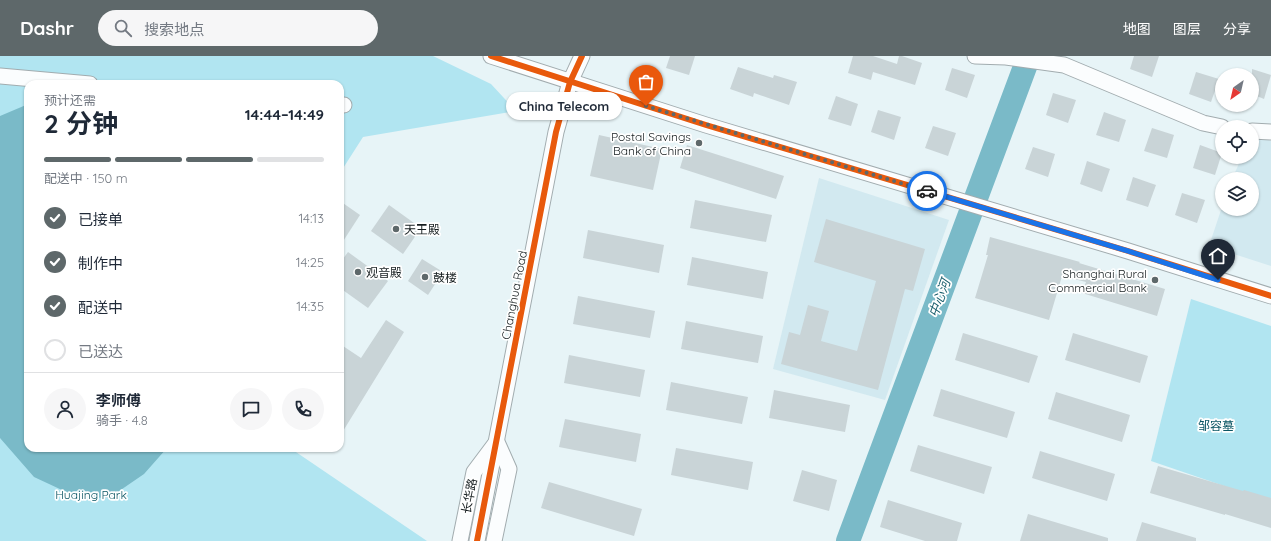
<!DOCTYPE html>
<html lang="zh">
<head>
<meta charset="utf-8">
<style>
  :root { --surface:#fff; --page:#f6f6f7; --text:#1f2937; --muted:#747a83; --line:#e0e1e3; --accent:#5e686a }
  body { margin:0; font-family:Quicksand,"Noto Sans SC",sans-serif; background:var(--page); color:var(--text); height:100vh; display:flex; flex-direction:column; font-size:15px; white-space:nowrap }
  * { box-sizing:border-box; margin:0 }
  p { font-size:13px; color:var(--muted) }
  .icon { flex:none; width:22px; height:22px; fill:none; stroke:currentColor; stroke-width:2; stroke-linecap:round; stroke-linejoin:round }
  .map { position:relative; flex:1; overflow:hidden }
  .sheet { position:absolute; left:24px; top:24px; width:320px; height:372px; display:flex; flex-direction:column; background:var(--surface); border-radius:12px; box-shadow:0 1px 3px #0004 }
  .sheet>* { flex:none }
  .needle { width:26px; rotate:214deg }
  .fabs { position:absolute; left:1215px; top:12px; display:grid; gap:8px }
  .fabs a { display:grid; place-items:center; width:44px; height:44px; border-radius:50%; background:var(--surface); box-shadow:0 1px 3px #0004; font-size:20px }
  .pin { position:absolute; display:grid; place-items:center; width:34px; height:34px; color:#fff; margin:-41px -17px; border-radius:50% 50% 50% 0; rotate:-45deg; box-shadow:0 0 4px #0007 }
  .pin .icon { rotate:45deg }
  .courier { position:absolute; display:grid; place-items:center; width:40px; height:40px; margin:-20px; border:3px solid #1a73e8; border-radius:50%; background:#fff; color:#222; box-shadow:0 1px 5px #0007 }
  .bubble { position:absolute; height:28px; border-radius:14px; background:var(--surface); box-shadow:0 1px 3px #0004; font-size:13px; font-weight:700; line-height:28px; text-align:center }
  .headline em { font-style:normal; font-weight:700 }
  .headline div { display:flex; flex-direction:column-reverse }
  .headline { display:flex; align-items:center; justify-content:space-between; height:68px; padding:0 20px }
  h1 { font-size:26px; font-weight:700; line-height:30px }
  .bar { display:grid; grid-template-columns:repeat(4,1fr); gap:6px 4px; align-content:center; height:48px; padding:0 20px }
  .bar i { height:5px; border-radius:3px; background:var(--line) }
  .bar .active { background:var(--accent) }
  .bar p { grid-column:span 4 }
  .line { display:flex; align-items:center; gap:10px; padding:0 20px; border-top:1px solid var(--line) }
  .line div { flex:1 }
  .round { display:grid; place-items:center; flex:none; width:42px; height:42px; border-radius:21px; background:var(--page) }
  ol { padding:0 20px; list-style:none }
  li { display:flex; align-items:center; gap:12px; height:44px }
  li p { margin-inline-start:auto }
  li .icon { padding:4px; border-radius:50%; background:var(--accent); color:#fff; stroke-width:4 }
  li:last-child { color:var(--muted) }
  li i { width:22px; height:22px; border:2px solid var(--line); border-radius:50% }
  header { display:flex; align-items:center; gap:24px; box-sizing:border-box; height:56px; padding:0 20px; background:var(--accent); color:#fff }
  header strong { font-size:19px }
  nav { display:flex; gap:22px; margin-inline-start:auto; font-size:14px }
  .search { width:280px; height:36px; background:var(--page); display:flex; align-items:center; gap:10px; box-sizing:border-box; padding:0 14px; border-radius:22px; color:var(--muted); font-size:15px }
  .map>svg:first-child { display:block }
  .built { fill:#d2e9f0 }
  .green { fill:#b1e5f1 }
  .water { fill:#7abac8 }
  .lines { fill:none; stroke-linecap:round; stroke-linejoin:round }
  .river { stroke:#7abac8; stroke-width:24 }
  .building { fill:#c9d4d7 }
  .minor-casing { stroke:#a2acaf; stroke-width:17 }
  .minor { stroke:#fbfdfe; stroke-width:15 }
  .cycleway-casing { stroke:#fff; stroke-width:8 }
  .cycleway { stroke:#e8590c; stroke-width:6 }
  .done { stroke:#5e686a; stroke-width:4; stroke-dasharray:0 7.2 }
  .route { stroke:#1a73e8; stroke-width:5 }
  .poi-dot { fill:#5e686a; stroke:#fff; stroke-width:1.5 }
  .labels { text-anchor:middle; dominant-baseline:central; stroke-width:3.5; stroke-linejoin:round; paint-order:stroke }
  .poi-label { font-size:12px; fill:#141c1e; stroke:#fff; text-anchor:start }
  .street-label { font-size:12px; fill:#141c1e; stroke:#fff }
  .park-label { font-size:12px; fill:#0a5563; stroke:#fff }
  .water-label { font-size:13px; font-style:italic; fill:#195e6c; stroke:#fff }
</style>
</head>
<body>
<header>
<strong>Dashr</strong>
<div class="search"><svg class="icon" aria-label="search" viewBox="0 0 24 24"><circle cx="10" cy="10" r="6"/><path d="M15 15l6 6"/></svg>搜索地点</div>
<nav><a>地图</a><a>图层</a><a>分享</a></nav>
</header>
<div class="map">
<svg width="1271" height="485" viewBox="0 0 1271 485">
  <rect width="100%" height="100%" fill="#e7f4f7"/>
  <g class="built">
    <polygon points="1262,81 1271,85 1271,210 1209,190 1222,151 1222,153 1252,153 1252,123 1232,123 1242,101 1252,101 1252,88"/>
    <polygon points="819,122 949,164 885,344 773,313"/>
  </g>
  <g class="green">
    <polygon points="0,0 433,0 491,28 516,55 363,81 340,117 340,28 28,28 28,392 290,392 427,485 0,485"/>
    <polygon points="1191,243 1271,270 1271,446 1151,405"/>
  </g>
  <polygon class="water" points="26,49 28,51 28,392 167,392 144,418 109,442 77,441 34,421 0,382 0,60"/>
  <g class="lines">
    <polyline class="river" points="848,485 1029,0"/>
  </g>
  <g class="building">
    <polygon points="670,0 695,0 689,19 666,12"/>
    <polygon points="853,0 873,0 897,8 899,0 902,0 922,7 915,29 873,16 871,24 848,17"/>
    <polygon points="1134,0 1159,0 1152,21 1130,13"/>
    <polygon points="738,11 773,22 774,19 797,26 789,49 754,37 753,41 730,33"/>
    <polygon points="952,12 975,19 967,42 945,34"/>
    <polygon points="1252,13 1271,19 1264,43 1252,38"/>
    <polygon points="1196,16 1219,23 1211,46 1189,38"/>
    <polygon points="1053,37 1076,44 1068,67 1046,59"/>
    <polygon points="836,40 858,48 851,70 828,63"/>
    <polygon points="878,54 901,61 894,84 871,76"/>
    <polygon points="1104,56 1126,64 1119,86 1096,79"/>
    <polygon points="933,70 956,77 948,100 925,92"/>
    <polygon points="1152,72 1174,79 1167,102 1144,95"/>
    <polygon points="599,79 662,93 653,134 590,120"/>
    <polygon points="687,89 784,120 776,143 680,112"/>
    <polygon points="1200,89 1222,97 1215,119 1193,112"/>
    <polygon points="1033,91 1055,98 1048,121 1025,113"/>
    <polygon points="1087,105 1110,113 1102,136 1080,128"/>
    <polygon points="1133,121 1156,129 1148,151 1126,144"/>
    <polygon points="1182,137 1205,144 1197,167 1175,159"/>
    <polygon points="695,144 772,159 766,186 690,172"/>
    <polygon points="340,145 360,159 340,190"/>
    <polygon points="389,149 421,172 403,198 371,175"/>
    <polygon points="826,163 925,193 913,235 905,233 878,334 781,308 789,276 800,279 808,249 829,255 821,285 857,295 876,225 814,206"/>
    <polygon points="588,174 664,189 659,217 583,202"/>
    <polygon points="990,181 1080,206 1079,207 1165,233 1157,260 1082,237 1086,226 1062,220 1049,264 975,242 988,199 986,199"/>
    <polygon points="348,196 388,225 368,252 340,232 340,207"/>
    <polygon points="692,201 768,216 763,243 687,229"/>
    <polygon points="422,203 443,216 428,239 408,225"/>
    <polygon points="578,240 655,255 650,282 573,268"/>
    <polygon points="386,264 404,276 340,380 340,288 361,302"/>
    <polygon points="686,265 763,280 758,307 681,293"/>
    <polygon points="963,277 1038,300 1029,327 955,304"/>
    <polygon points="1073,277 1148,300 1140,327 1065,304"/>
    <polygon points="569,299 645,314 640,341 564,327"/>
    <polygon points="671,326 748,341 742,368 666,354"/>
    <polygon points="941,333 1015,356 1007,382 933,360"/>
    <polygon points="774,334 850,349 845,376 769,362"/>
    <polygon points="1056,336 1130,359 1122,386 1048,363"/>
    <polygon points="565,363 641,378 636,406 559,391"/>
    <polygon points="918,389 992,411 984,438 910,415"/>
    <polygon points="676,392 753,406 748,434 671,419"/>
    <polygon points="1040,395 1115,418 1107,445 1032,422"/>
    <polygon points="1158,410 1243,435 1244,434 1271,442 1271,472 1225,458 1225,459 1150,437"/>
    <polygon points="802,414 837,424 829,455 793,445"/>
    <polygon points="549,426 642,453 634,480 541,452"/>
    <polygon points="888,444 962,467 957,485 925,485 880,471"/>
    <polygon points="1028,458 1108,482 1108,485 1020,485"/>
    <polygon points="1142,466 1196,482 1196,485 1136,485"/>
  </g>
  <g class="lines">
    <defs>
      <g id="minor">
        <polyline points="491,0 706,69 1128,195 1271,240"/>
        <polyline points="975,0 1006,1 1064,9 1203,67 1222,71"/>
        <polyline points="0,20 90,28"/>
        <polyline points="340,49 344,49"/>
        <polyline points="1252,75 1271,76"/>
        <polyline points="460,485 474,416 495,388"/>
        <polyline points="477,485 556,76 570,26 582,0"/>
        <polyline points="494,485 509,413 497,386"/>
      </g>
    </defs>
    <use href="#minor" class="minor-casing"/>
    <use href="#minor" class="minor"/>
    <defs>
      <g id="cycleway">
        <polyline points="491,0 706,69 1128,195 1271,240"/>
        <polyline points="477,485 556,76 570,26 582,0"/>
      </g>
    </defs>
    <use href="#cycleway" class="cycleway-casing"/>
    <use href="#cycleway" class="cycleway"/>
  </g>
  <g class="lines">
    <polyline class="done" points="646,50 927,135"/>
    <polyline class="route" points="927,135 1128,195 1218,224"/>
  </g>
  <g class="poi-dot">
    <circle cx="699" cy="87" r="4"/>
    <circle cx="396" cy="173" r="4"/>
    <circle cx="358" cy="216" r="4"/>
    <circle cx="425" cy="221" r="4"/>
    <circle cx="1155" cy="224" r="4"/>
  </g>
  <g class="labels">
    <g class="poi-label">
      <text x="691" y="80" text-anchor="end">Postal Savings<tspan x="691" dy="14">Bank of China</tspan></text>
      <text x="404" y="173">天王殿</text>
      <text x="366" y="216">观音殿</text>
      <text x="1147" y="217" text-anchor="end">Shanghai Rural<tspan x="1147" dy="14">Commercial Bank</tspan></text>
      <text x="433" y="221">鼓楼</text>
    </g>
    <g class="street-label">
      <text transform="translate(514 239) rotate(-79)">Changhua Road</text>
      <text transform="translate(469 440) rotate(-79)">长华路</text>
    </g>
    <g class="park-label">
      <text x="1216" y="369">邹容墓</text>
      <text x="91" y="438">Huajing Park</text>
    </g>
    <g class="water-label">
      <text transform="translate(939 242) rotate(-70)">中心河</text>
    </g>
  </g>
</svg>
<div class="fabs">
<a><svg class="needle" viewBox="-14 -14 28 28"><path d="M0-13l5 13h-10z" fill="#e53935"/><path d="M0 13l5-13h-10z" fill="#747a83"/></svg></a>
<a><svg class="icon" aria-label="locate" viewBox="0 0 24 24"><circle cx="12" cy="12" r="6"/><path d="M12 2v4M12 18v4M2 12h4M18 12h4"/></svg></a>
<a><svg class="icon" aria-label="layers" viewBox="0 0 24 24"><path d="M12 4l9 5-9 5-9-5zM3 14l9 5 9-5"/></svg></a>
</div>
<div class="pin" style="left:646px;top:50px;background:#ea580c"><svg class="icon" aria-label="bag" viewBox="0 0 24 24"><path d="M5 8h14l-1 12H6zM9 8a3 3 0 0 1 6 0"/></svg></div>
<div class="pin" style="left:1218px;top:224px;background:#1f2937"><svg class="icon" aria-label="home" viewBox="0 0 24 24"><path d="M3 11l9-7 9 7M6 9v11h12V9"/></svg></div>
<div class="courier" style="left:927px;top:135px"><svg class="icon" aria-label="car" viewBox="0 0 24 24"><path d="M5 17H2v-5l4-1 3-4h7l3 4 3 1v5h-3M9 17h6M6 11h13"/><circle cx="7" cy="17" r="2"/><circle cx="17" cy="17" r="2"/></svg></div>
<div class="bubble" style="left:506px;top:36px;width:116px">China Telecom</div>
<section class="sheet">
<div class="headline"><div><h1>2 分钟</h1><p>预计还需</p></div><em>14:44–14:49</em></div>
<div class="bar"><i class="active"></i><i class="active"></i><i class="active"></i><i></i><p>配送中 · 150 m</p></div>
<ol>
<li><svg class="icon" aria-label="check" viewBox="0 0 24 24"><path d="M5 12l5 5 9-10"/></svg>已接单<p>14:13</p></li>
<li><svg class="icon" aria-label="check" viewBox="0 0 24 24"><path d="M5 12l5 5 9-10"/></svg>制作中<p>14:25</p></li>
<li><svg class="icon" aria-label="check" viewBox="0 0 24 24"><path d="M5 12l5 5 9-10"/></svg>配送中<p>14:35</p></li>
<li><i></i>已送达</li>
</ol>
<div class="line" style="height:72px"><a class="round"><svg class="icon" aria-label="person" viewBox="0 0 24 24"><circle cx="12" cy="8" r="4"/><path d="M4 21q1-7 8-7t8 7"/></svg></a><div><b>李师傅</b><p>骑手 · 4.8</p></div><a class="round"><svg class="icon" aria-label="chat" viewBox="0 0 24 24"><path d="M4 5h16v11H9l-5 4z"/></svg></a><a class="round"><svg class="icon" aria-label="phone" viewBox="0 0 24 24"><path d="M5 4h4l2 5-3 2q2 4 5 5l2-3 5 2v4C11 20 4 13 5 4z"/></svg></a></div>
</section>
</div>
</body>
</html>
